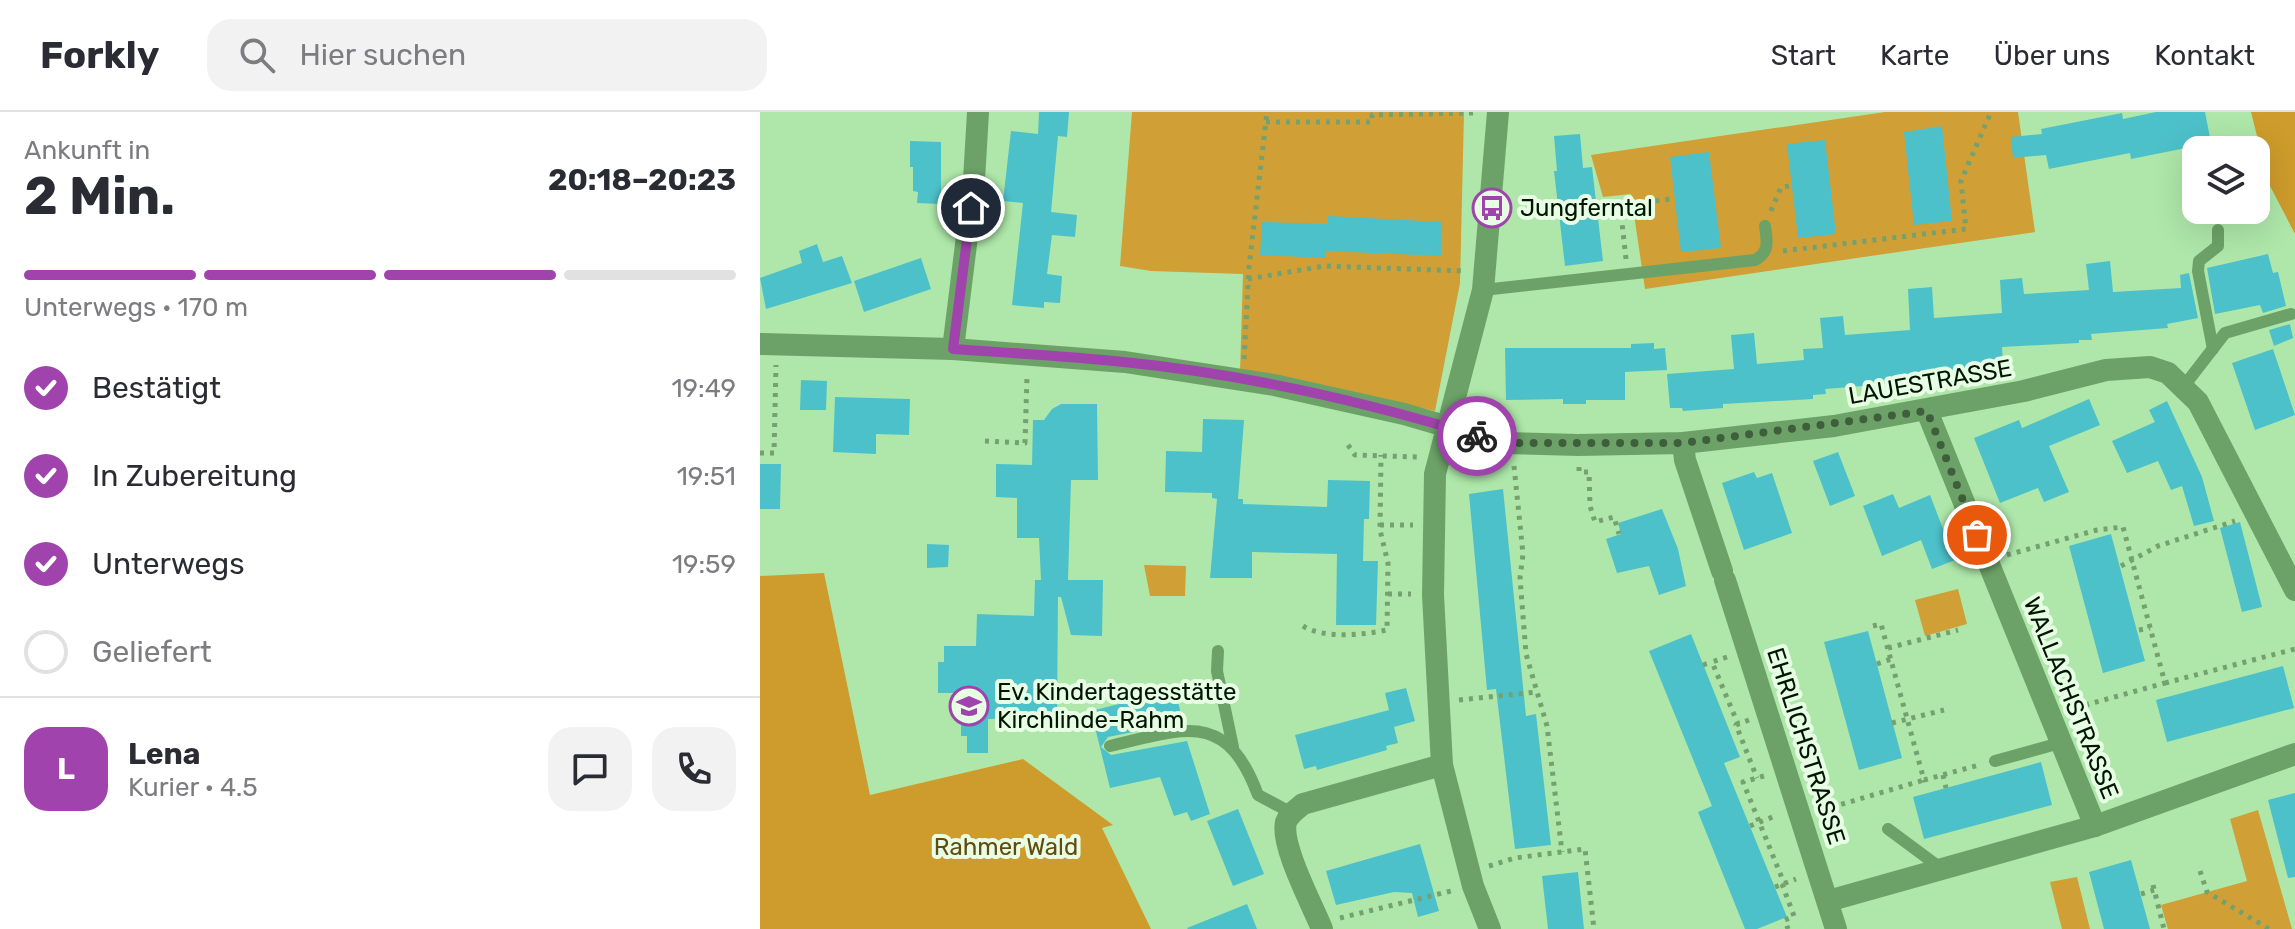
<!DOCTYPE html>
<html lang="de">
<head>
<meta charset="utf-8">
<style>
  :root { --surface:#fff; --page:#f2f2f3; --text:#2b2b33; --muted:#7c7c81; --line:#e1e1e2; --accent:#a043ad }
  body { margin:0; font-family:Rubik,sans-serif; background:var(--page); color:var(--text); height:100vh; display:flex; flex-direction:column; font-size:30px; white-space:nowrap }
  * { box-sizing:border-box; margin:0 }
  p { font-size:26px; color:var(--muted) }
  .icon { flex:none; width:44px; height:44px; fill:none; stroke:currentColor; stroke-width:2; stroke-linecap:round; stroke-linejoin:round }
  .map { position:relative; flex:1; overflow:hidden }
  .sheet { display:flex; flex-direction:column; background:var(--surface); width:760px }
  .sheet>* { flex:none }
  .controls { position:absolute; left:1422px; top:24px; display:grid; gap:16px }
  .controls a { display:grid; place-items:center; width:88px; height:88px; border-radius:16px; background:var(--surface); box-shadow:0 8px 32px #0002; font-size:40px }
  .pin { position:absolute; display:grid; place-items:center; width:68px; height:68px; color:#fff; margin:-34px; border:4px solid #fff; border-radius:50%; box-shadow:0 2px 8px #0007 }
  .courier { position:absolute; display:grid; place-items:center; width:80px; height:80px; margin:-40px; border:6px solid #a043ad; border-radius:50%; background:#fff; color:#222; box-shadow:0 2px 10px #0007 }
  .summary em { font-style:normal; font-weight:700 }
  .summary div { display:flex; flex-direction:column-reverse }
  .summary { display:flex; align-items:center; justify-content:space-between; height:136px; padding:0 24px }
  h1 { font-size:52px; font-weight:700; line-height:60px }
  .bar { display:grid; grid-template-columns:repeat(4,1fr); gap:12px 8px; align-content:center; height:96px; padding:0 24px }
  .bar i { height:10px; border-radius:6px; background:var(--line) }
  .bar .selected { background:var(--accent) }
  .bar p { grid-column:span 4 }
  .line { display:flex; align-items:center; gap:20px; padding:0 24px; border-top:2px solid var(--line) }
  .line div { flex:1 }
  .round { display:grid; place-items:center; flex:none; width:84px; height:84px; border-radius:24px; background:var(--page) }
  ol { padding:0 24px; list-style:none }
  li { display:flex; align-items:center; gap:24px; height:88px }
  li p { margin-inline-start:auto }
  li .icon { padding:8px; border-radius:50%; background:var(--accent); color:#fff; stroke-width:4 }
  li:last-child { color:var(--muted) }
  li i { width:44px; height:44px; border:4px solid var(--line); border-radius:50% }
  header { display:flex; align-items:center; gap:48px; box-sizing:border-box; height:112px; padding:0 40px; background:var(--surface); border-bottom:2px solid var(--line) }
  header strong { font-size:38px }
  nav { display:flex; gap:44px; margin-inline-start:auto; font-size:28px }
  .search { width:560px; height:72px; background:var(--page); display:flex; align-items:center; gap:20px; box-sizing:border-box; padding:0 28px; border-radius:24px; color:var(--muted); font-size:30px }
  main { display:flex; flex:1; min-height:0 }
  .map>svg:first-child { display:block }
  .green { fill:#d09f35 }
  .forest { fill:#ce9c2c }
  .building { fill:#4dc1ca }
  .lines { fill:none; stroke-linecap:round; stroke-linejoin:round }
  .path { stroke:#75a171; stroke-width:5; stroke-dasharray:4 6; stroke-linecap:butt }
  .service { stroke:#6ca267; stroke-width:12 }
  .minor { stroke:#6ca267; stroke-width:22 }
  .done { stroke:#3e5e3c; stroke-width:8; stroke-dasharray:0 14.4 }
  .route { stroke:#a043ad; stroke-width:10 }
  .labels { text-anchor:middle; dominant-baseline:central; stroke-width:8; stroke-linejoin:round; paint-order:stroke }
  .poi-label { font-size:24px; fill:#021502; stroke:#e7fee5; text-anchor:start }
  .street-label { font-size:24px; fill:#021502; stroke:#e7fee5 }
  .park-label { font-size:24px; fill:#644a11; stroke:#e7fee5 }
</style>
</head>
<body>
<header>
<strong>Forkly</strong>
<div class="search"><svg class="icon" aria-label="search" viewBox="0 0 24 24"><circle cx="10" cy="10" r="6"/><path d="M15 15l6 6"/></svg>Hier suchen</div>
<nav><a>Start</a><a>Karte</a><a>Über uns</a><a>Kontakt</a></nav>
</header>
<main>
<section class="sheet">
<div class="summary"><div><h1>2 Min.</h1><p>Ankunft in</p></div><em>20:18–20:23</em></div>
<div class="bar"><i class="selected"></i><i class="selected"></i><i class="selected"></i><i></i><p>Unterwegs · 170 m</p></div>
<ol>
<li><svg class="icon" aria-label="check" viewBox="0 0 24 24"><path d="M5 12l5 5 9-10"/></svg>Bestätigt<p>19:49</p></li>
<li><svg class="icon" aria-label="check" viewBox="0 0 24 24"><path d="M5 12l5 5 9-10"/></svg>In Zubereitung<p>19:51</p></li>
<li><svg class="icon" aria-label="check" viewBox="0 0 24 24"><path d="M5 12l5 5 9-10"/></svg>Unterwegs<p>19:59</p></li>
<li><i></i>Geliefert</li>
</ol>
<div class="line" style="height:144px"><b class="round" style="background:var(--accent);color:#fff">L</b><div><b>Lena</b><p>Kurier · 4.5</p></div><a class="round"><svg class="icon" aria-label="chat" viewBox="0 0 24 24"><path d="M4 5h16v11H9l-5 4z"/></svg></a><a class="round"><svg class="icon" aria-label="phone" viewBox="0 0 24 24"><path d="M5 4h4l2 5-3 2q2 4 5 5l2-3 5 2v4C11 20 4 13 5 4z"/></svg></a></div>
</section>
<div class="map">
<svg width="1535" height="817" viewBox="0 0 1535 817">
  <rect width="100%" height="100%" fill="#aee7a9"/>
  <g class="green">
    <polygon points="372,0 704,0 700,171 675,299 480,261 483,162 391,159 360,154"/>
    <polygon points="1125,0 1258,0 1275,120 885,177 871,82 843,85 831,43"/>
    <polygon points="384,453 426,454 425,484 390,484"/>
    <polygon points="1198,477 1207,512 1165,524 1155,488"/>
    <polygon points="1498,698 1532,817 1408,817 1401,793 1487,769 1470,707"/>
    <polygon points="1317,765 1330,817 1302,817 1290,770"/>
  </g>
  <g class="forest">
    <polygon points="1491,0 1535,0 1535,122 1509,72"/>
    <polygon points="64,461 110,683 263,647 353,713 342,716 391,817 0,817 0,464"/>
  </g>
  <g class="building">
    <polygon points="279,0 309,0 307,25 298,24 291,100 317,103 315,125 292,123 287,162 302,164 300,191 284,190 284,196 252,193 263,91 243,89 251,19 278,22"/>
    <polygon points="1396,0 1445,0 1451,31 1371,47 1370,41 1289,57 1286,43 1253,46 1251,25 1282,22 1281,17 1362,1 1363,7"/>
    <polygon points="1182,14 1192,109 1154,113 1144,20"/>
    <polygon points="820,22 823,56 832,55 843,149 805,154 794,59 797,59 794,24"/>
    <polygon points="1065,28 1076,122 1038,126 1027,32"/>
    <polygon points="150,29 181,30 181,92 157,91 158,80 153,79 153,55 150,55"/>
    <polygon points="949,40 961,136 921,140 910,45"/>
    <polygon points="568,104 682,110 681,144 566,139 566,146 500,143 502,110 568,112"/>
    <polygon points="57,132 63,150 82,144 92,171 6,197 0,166 42,151 39,139"/>
    <polygon points="1508,142 1513,161 1518,160 1526,194 1503,201 1500,193 1455,202 1447,156"/>
    <polygon points="161,146 171,177 104,200 94,169"/>
    <polygon points="1350,149 1353,180 1421,176 1420,163 1429,161 1438,206 1407,212 1408,216 1331,222 1332,228 1319,228 1319,231 1242,235 1243,251 1229,252 1229,256 1154,262 1154,267 1141,268 1141,271 1065,277 1066,282 1053,283 1053,287 963,292 963,296 923,299 922,296 910,296 907,262 974,257 971,223 994,221 997,252 1044,248 1043,237 1063,236 1060,206 1083,204 1085,223 1150,218 1148,177 1172,175 1174,206 1242,201 1240,168 1262,166 1264,182 1329,178 1326,152"/>
    <polygon points="1530,212 1533,226 1514,234 1509,218"/>
    <polygon points="894,231 894,237 905,236 907,258 865,260 865,288 826,288 826,292 803,292 803,287 746,288 745,236 871,236 871,232"/>
    <polygon points="1513,237 1535,303 1495,318 1472,251"/>
    <polygon points="41,268 67,269 66,298 40,298"/>
    <polygon points="75,285 150,287 149,323 116,322 116,342 73,340"/>
    <polygon points="1329,287 1340,313 1289,334 1309,380 1284,390 1278,376 1240,391 1214,326 1259,308 1262,316"/>
    <polygon points="1407,289 1442,365 1454,409 1434,414 1422,374 1411,378 1398,349 1367,361 1352,329 1395,310 1389,298"/>
    <polygon points="301,292 337,292 338,368 311,368 308,468 343,468 342,524 311,523 301,485 298,485 297,606 228,607 228,641 207,641 207,624 201,624 201,581 178,581 178,550 184,550 184,534 216,534 217,502 274,504 275,468 281,468 279,426 257,426 257,386 236,385 236,352 272,353 273,308 284,308 292,297"/>
    <polygon points="443,307 484,308 478,387 483,387 483,392 567,395 568,368 610,369 609,407 604,407 603,449 618,449 616,513 576,513 577,442 492,440 492,466 450,466 457,387 452,386 452,381 405,380 406,339 442,340"/>
    <polygon points="1078,340 1095,384 1070,394 1053,349"/>
    <polygon points="0,352 21,352 20,397 0,397"/>
    <polygon points="994,360 997,366 1012,361 1032,421 984,438 962,371"/>
    <polygon points="743,377 766,604 776,602 791,733 755,737 736,577 727,578 709,382"/>
    <polygon points="1133,382 1139,396 1170,383 1195,448 1172,457 1161,428 1122,444 1103,394"/>
    <polygon points="902,397 918,437 926,474 899,483 889,454 857,461 846,427 861,422 858,411"/>
    <polygon points="1480,410 1502,495 1482,500 1460,416"/>
    <polygon points="1351,422 1385,549 1343,561 1309,434"/>
    <polygon points="167,432 189,433 188,455 167,456"/>
    <polygon points="1108,519 1142,646 1099,658 1064,530"/>
    <polygon points="931,522 980,645 964,651 1027,805 997,817 985,817 938,700 952,694 889,539"/>
    <polygon points="1523,554 1534,596 1407,630 1396,588"/>
    <polygon points="646,576 655,609 634,615 638,631 626,634 627,638 557,658 556,654 544,657 535,623 629,598 625,581"/>
    <polygon points="415,578 423,610 348,625 341,635 351,643 427,629 450,702 431,709 427,700 414,704 400,665 350,676 331,599"/>
    <polygon points="1281,650 1292,693 1164,727 1153,685"/>
    <polygon points="1535,681 1535,765 1528,766 1508,688"/>
    <polygon points="478,697 504,762 473,774 447,709"/>
    <polygon points="660,732 679,799 658,805 652,781 634,780 576,793 566,759"/>
    <polygon points="1371,748 1390,817 1344,817 1329,760"/>
    <polygon points="818,760 824,817 788,817 782,764"/>
    <polygon points="487,792 497,817 428,817 427,816"/>
  </g>
  <g class="lines">
    <g class="path">
      <polyline points="506,10 612,10 612,3 714,1"/>
      <polyline points="1011,99 1021,75 1030,74"/>
      <polyline points="1023,139 1206,117 1201,69 1231,0"/>
      <polyline points="866,147 860,93 911,87"/>
      <polyline points="488,167 564,154 705,159"/>
      <polyline points="484,247 489,155 507,0"/>
      <polyline points="225,329 265,331 267,264"/>
      <polyline points="588,333 595,343 658,345"/>
      <polyline points="0,341 14,341 16,253"/>
      <polyline points="754,354 763,442 760,466 766,542 787,614 802,740"/>
      <polyline points="819,355 819,360 829,360 830,394 835,410 854,405 859,422"/>
      <polyline points="620,413 653,413"/>
      <polyline points="1247,443 1337,418 1363,415 1405,571 1311,597"/>
      <polyline points="1361,454 1398,434 1475,409"/>
      <polyline points="628,482 651,482"/>
      <path d="M543 514C564 527 603 523 627 518L628 451 620 418 621 343"/>
      <polyline points="1113,514 1121,512 1164,668 1219,653"/>
      <polyline points="1379,518 1390,516"/>
      <polyline points="1128,536 1198,518"/>
      <polyline points="967,545 952,550 978,612"/>
      <polyline points="1117,552 1131,547"/>
      <polyline points="943,553 952,550"/>
      <polyline points="1405,571 1535,537"/>
      <polyline points="699,588 777,580"/>
      <polyline points="989,608 976,613 997,666"/>
      <polyline points="1132,611 1184,598"/>
      <polyline points="1183,663 1186,676"/>
      <polyline points="1004,664 983,670 1024,771"/>
      <polyline points="1062,698 1164,668"/>
      <polyline points="990,714 1015,704"/>
      <polyline points="729,754 755,746 825,737 834,817"/>
      <polyline points="1440,759 1447,780 1509,817"/>
      <polyline points="1022,772 1034,804 1025,808 1028,817"/>
      <polyline points="1393,773 1404,817"/>
      <polyline points="1015,775 1036,767"/>
      <polyline points="1381,782 1394,778"/>
      <polyline points="580,806 691,779"/>
    </g>
    <g class="service">
      <path d="M723 178 995 148C1010 140 1007 129 1005 114"/>
      <polyline points="1453,237 1438,159 1439,149 1458,134 1458,118"/>
      <polyline points="1424,274 1465,221 1531,202"/>
      <polyline points="458,539 457,559 473,635"/>
      <path d="M350 634C424 617 466 597 498 683L532 701"/>
      <polyline points="1235,649 1300,631"/>
      <polyline points="1128,717 1182,757"/>
    </g>
    <g class="minor">
      <polyline points="0,232 193,237 365,250 514,273 644,302 743,331 818,333 923,331 1074,314 1264,279 1346,258 1390,255 1408,261 1438,290 1535,478"/>
      <polyline points="193,237 214,68 218,0"/>
      <polyline points="1167,299 1335,714"/>
      <polyline points="923,331 925,348 962,459"/>
      <polyline points="965,468 1076,817"/>
      <polyline points="1068,789 1335,714 1535,642"/>
      <path d="M562 817C553 794 520 733 526 710 529 702 537 697 543 692L682 653"/>
      <polyline points="730,817 713,774 682,653 673,483 675,362 723,178 738,0"/>
    </g>
  </g>
  <g class="lines">
    <polyline class="done" points="717,324 743,331 923,331 1167,299 1217,423"/>
    <path class="route" d="M211 96 193 237C250 241 307 244 364 250 483 262 603 289 717 324"/>
  </g>
  <defs>
    <symbol id="bus-ring" viewBox="-11 -11 22 22"><circle r="9.5" fill="#e7fee5" stroke="#a043ad" stroke-width="1.5"/><path d="M-5-6H5V4H4V6H2V4H-2V6H-4V4H-5ZM-3.5-4V0h7V-4ZM-3.5 1.2v1.5H-2V1.2ZM2 1.2v1.5H3.5V1.2Z" fill="#a043ad"/></symbol>
    <symbol id="school-ring" viewBox="-11 -11 22 22"><circle r="9.5" fill="#e7fee5" stroke="#a043ad" stroke-width="1.5"/><path d="M0-5L7-2L0 1L-7-2ZM-4 1L0 2.5L4 1V4Q0 6-4 4Z" fill="#a043ad"/></symbol>
  </defs>
  <g fill-rule="evenodd">
    <use href="#bus-ring" x="710" y="74" width="44" height="44"/>
    <use href="#school-ring" x="187" y="572" width="44" height="44"/>
  </g>
  <g class="labels">
    <g class="poi-label">
      <text x="760" y="96">Jungferntal</text>
      <text x="237" y="580">Ev. Kindertagesstätte<tspan x="237" dy="28">Kirchlinde-Rahm</tspan></text>
    </g>
    <g class="street-label">
      <text transform="translate(1170 270) rotate(-10)">LAUESTRASSE</text>
      <text transform="translate(1311 586) rotate(68)">WALLACHSTRASSE</text>
      <text transform="translate(1046 634) rotate(72)">EHRLICHSTRASSE</text>
    </g>
    <g class="park-label">
      <text x="246" y="735">Rahmer Wald</text>
    </g>
  </g>
</svg>
<div class="controls">
<a><svg class="icon" aria-label="layers" viewBox="0 0 24 24"><path d="M12 4l9 5-9 5-9-5zM3 14l9 5 9-5"/></svg></a>
</div>
<div class="pin" style="left:1217px;top:423px;background:#ea580c"><svg class="icon" aria-label="bag" viewBox="0 0 24 24"><path d="M5 8h14l-1 12H6zM9 8a3 3 0 0 1 6 0"/></svg></div>
<div class="pin" style="left:211px;top:96px;background:#1f2937"><svg class="icon" aria-label="home" viewBox="0 0 24 24"><path d="M3 11l9-7 9 7M6 9v11h12V9"/></svg></div>
<div class="courier" style="left:717px;top:324px"><svg class="icon" aria-label="bike" viewBox="0 0 24 24"><circle cx="6" cy="16" r="4"/><circle cx="18" cy="16" r="4"/><path d="M6 16l4-8h5l3 8M10 8l3 8H6M13 5h3"/></svg></div>
</div>
</main>
</body>
</html>
